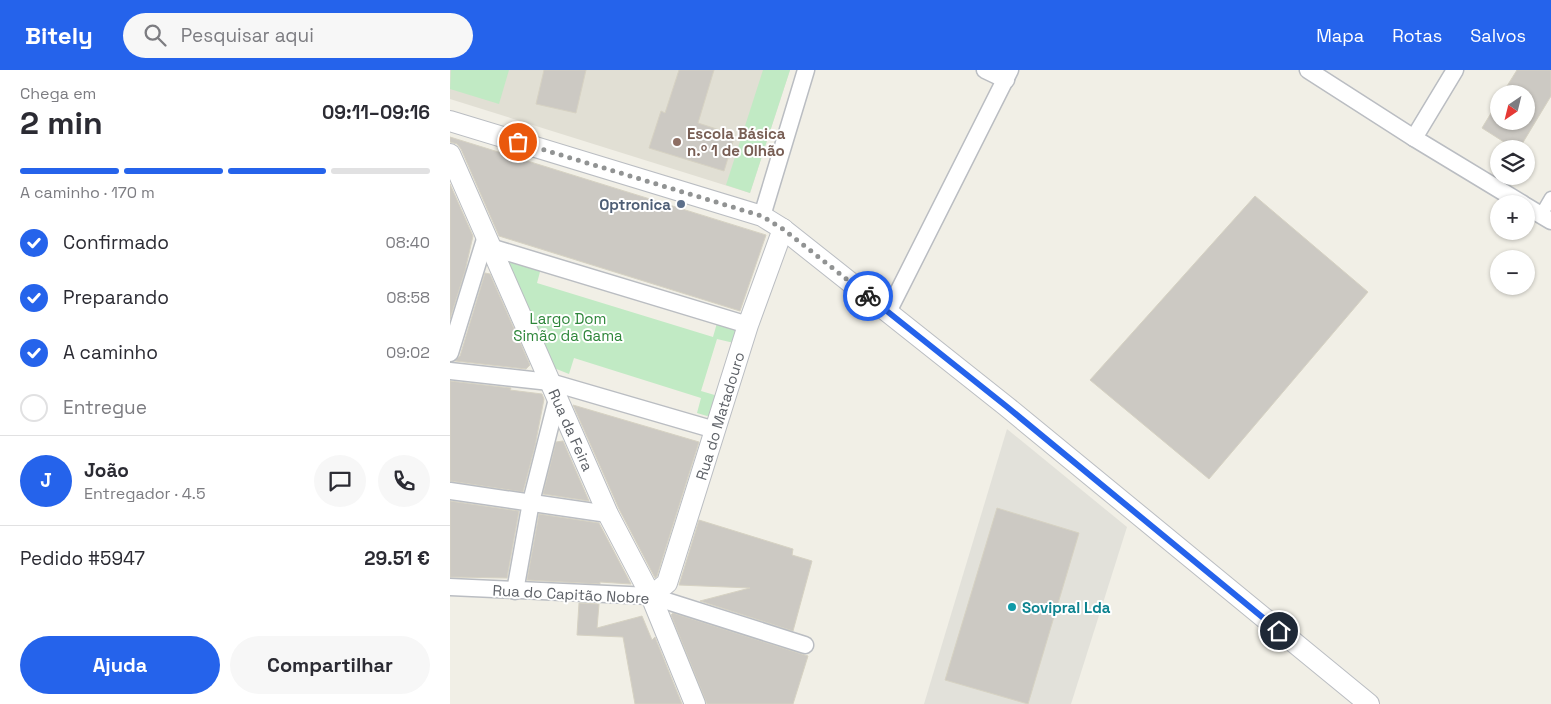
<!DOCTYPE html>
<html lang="pt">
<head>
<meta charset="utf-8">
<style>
  :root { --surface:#fff; --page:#f7f7f7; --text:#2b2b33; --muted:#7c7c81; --line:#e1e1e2; --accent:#2563eb }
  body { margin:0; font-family:"Space Grotesk",sans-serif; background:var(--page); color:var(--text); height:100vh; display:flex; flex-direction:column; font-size:19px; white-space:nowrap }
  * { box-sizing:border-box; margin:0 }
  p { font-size:16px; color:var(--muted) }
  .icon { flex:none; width:28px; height:28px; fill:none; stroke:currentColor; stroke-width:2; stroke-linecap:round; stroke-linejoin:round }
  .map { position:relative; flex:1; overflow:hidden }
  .sheet { display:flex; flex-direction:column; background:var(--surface); width:450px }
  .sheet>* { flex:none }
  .needle { width:32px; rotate:215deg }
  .fabs { position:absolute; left:1040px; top:15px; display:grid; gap:10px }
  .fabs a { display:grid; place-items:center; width:45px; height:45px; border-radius:50%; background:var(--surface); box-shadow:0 1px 4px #0004; font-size:25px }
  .pin { position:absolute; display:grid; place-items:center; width:42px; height:42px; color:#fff; margin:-21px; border:2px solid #fff; border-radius:50%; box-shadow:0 1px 5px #0007 }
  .courier { position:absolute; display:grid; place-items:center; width:50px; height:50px; margin:-25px; border:4px solid #2563eb; border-radius:50%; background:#fff; color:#222; box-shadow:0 1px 6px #0007 }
  .headline em { font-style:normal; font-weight:600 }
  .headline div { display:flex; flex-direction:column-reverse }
  .headline { display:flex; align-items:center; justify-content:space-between; height:85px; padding:0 20px }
  h1 { font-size:32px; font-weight:600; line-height:38px }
  .bar { display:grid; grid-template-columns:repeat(4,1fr); gap:8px 5px; align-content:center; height:60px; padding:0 20px }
  .bar i { height:6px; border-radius:4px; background:var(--line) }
  .bar .on { background:var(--accent) }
  .bar p { grid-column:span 4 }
  .line { display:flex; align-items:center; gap:12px; padding:0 20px; border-top:1px solid var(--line) }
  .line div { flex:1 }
  .round { display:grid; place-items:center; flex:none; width:52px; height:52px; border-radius:26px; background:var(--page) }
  ol { padding:0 20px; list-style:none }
  li { display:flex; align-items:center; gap:15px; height:55px }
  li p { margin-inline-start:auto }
  li .icon { padding:5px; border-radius:50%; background:var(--accent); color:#fff; stroke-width:4 }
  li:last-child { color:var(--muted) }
  li i { width:28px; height:28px; border:2px solid var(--line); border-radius:50% }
  .button { display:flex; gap:10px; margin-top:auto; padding:10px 20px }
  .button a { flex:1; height:58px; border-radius:30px; background:var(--accent); color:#fff; font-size:20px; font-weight:600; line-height:58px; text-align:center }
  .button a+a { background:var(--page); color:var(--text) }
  header { display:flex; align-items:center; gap:30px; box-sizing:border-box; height:70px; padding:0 25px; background:var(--accent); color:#fff }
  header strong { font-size:24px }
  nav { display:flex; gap:28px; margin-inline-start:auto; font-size:18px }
  .search { width:350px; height:45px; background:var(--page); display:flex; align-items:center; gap:12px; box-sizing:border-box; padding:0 18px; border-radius:28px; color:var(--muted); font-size:19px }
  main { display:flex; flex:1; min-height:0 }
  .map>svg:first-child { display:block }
  .industrial { fill:#e2e1da }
  .education { fill:#e1dfd4 }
  .green { fill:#c1eac4 }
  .building { fill:#ccc9c3; stroke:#d6d2c3 }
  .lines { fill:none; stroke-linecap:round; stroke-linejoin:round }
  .pedestrian-casing { stroke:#babdc2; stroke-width:15 }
  .minor-casing { stroke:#babdc2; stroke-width:19 }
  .tertiary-casing { stroke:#babdc2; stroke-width:22 }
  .pedestrian { stroke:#fff; stroke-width:12 }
  .minor { stroke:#fff; stroke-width:16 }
  .tertiary { stroke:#fff; stroke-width:20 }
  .done { stroke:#919393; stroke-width:5; stroke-dasharray:0 9 }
  .route { stroke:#2563eb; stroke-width:6 }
  .education-dot { fill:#8d6e63; stroke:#fff; stroke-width:2 }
  .service-dot { fill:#5c6f8a; stroke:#fff; stroke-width:2 }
  .culture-dot { fill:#0f9aa8; stroke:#fff; stroke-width:2 }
  .labels { text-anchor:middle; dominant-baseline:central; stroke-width:4; stroke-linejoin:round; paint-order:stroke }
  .education-label { font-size:15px; font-weight:bold; fill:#785e54; stroke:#fff; text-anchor:start }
  .service-label { font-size:15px; font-weight:bold; fill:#4e5e75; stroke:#fff; text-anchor:end }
  .park-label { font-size:15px; fill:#2e863a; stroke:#fff }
  .street-label { font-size:15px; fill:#5d6167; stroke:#fff }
  .culture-label { font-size:15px; font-weight:bold; fill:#0d838f; stroke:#fff; text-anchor:start }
</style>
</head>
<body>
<header>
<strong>Bitely</strong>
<div class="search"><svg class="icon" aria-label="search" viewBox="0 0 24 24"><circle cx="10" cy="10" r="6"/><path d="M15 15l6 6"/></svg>Pesquisar aqui</div>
<nav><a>Mapa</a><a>Rotas</a><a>Salvos</a></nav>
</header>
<main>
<section class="sheet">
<div class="headline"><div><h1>2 min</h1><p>Chega em</p></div><em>09:11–09:16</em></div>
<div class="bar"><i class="on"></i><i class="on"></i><i class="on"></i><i></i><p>A caminho · 170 m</p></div>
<ol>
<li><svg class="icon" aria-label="check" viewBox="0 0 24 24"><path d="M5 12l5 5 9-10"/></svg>Confirmado<p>08:40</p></li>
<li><svg class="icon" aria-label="check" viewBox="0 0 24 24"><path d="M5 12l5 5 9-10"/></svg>Preparando<p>08:58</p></li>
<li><svg class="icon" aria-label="check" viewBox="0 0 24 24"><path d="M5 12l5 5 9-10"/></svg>A caminho<p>09:02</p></li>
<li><i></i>Entregue</li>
</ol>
<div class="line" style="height:90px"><b class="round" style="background:var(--accent);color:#fff">J</b><div><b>João</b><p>Entregador · 4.5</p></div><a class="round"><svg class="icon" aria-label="chat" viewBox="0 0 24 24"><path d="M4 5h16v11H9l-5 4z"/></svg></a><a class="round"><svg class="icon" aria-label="phone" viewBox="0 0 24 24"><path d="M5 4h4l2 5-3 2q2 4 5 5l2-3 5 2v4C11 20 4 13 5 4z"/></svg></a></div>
<div class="line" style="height:65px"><div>Pedido #5947</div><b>29.51 €</b></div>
<div class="button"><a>Ajuda</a><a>Compartilhar</a></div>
</section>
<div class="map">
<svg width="1101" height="634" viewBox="0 0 1101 634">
  <rect width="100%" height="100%" fill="#f1efe6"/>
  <polygon class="industrial" points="557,359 677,457 621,634 474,634"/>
  <polygon class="education" points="0,0 340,0 300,123 0,29"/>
  <g class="green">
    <polygon points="1,0 59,0 49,34 0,19"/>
    <polygon points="313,0 340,0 300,123 276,115"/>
    <polygon points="54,188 91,198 87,213 263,267 267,253 287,259 284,273 267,269 251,321 268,326 260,345 257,346 247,343 251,328 124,288 119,304 104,298"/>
  </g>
  <g class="building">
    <polygon points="94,0 136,0 126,43 86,34"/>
    <polygon points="229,0 264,0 248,53 285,65 274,101 199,78 211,41 215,43"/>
    <polygon points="1067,0 1101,0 1101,26 1069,79 1065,79 1032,58 1049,30 1049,51 1076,51 1076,24 1052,24"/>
    <polygon points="0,67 316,165 290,241 49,166 11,79 7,74 0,72"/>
    <polygon points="0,114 23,166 15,201 0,249"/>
    <polygon points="805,126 918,222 759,409 640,310"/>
    <polygon points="35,203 40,204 80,295 76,299 5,291 10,286"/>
    <polygon points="0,311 61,318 60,320 92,324 94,329 85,376 73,422 0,411"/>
    <polygon points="123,335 249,372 207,506 205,508 169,439"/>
    <polygon points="113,371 139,431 93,424 106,372"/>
    <polygon points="0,431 69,441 57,508 0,507"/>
    <polygon points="547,438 629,463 578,634 495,610"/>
    <polygon points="89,444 149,453 181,514 150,512 150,514 77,510"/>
    <polygon points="249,450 343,479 342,485 362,491 343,561 250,531 300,518 229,515"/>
    <polygon points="129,533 149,534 147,558 192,546 202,570 205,567 232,634 185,634 173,567 127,565"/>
    <polygon points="223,543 358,586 343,634 257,634 221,545"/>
  </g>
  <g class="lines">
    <defs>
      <polyline id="pedestrian" points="1091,145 1101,128"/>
      <g id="minor">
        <polyline points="535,0 556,10"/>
        <polyline points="858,0 964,68 1073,134"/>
        <polyline points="964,68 1005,0"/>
        <polyline points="1076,136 1101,151"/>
        <polyline points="312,146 356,0"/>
        <polyline points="40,177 298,255"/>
        <polyline points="438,242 560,0"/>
        <polyline points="0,283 36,166"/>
        <polyline points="0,301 100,312 265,360"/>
        <polyline points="0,421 158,444"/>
        <polyline points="0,517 201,526 355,575"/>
        <polyline points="65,521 81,432 107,329"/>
      </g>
      <g id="tertiary">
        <polyline points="0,51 312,146 333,159 556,336 919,634"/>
        <polyline points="0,84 158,444 201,526 245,634"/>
        <polyline points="201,526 217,513 298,255 333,159"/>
      </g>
    </defs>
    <use href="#pedestrian" class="pedestrian-casing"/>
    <use href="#minor" class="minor-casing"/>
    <use href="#tertiary" class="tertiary-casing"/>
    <use href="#pedestrian" class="pedestrian"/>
    <use href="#minor" class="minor"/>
    <use href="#tertiary" class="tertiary"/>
  </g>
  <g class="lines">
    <polyline class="done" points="68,72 312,146 333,159 418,226"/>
    <polyline class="route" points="418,226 556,336 829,561"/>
  </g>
  <circle class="education-dot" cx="227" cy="72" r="5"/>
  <circle class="service-dot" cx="231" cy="134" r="5"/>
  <circle class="culture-dot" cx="562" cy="537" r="5"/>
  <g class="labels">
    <g class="education-label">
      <text x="237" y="63">Escola Básica<tspan x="237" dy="17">n.º 1 de Olhão</tspan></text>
    </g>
    <g class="service-label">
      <text x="221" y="134">Optronica</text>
    </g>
    <g class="park-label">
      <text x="118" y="248">Largo Dom<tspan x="118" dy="17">Simão da Gama</tspan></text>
    </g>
    <g class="street-label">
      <text transform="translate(270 346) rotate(-73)">Rua do Matadouro</text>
      <text transform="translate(121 360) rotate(66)">Rua da Feira</text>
      <text transform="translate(121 524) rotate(3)">Rua do Capitão Nobre</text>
    </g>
    <g class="culture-label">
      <text x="572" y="537">Sovipral Lda</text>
    </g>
  </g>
</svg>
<div class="fabs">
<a><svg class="needle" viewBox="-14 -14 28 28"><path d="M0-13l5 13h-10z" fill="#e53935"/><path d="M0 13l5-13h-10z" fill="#7c7c81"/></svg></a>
<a><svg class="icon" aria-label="layers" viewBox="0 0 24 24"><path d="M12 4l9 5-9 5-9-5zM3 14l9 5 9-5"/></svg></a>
<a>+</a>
<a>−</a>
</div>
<div class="pin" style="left:68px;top:72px;background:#ea580c"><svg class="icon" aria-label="bag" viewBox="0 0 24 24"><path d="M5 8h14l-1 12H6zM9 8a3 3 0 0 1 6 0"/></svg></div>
<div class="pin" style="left:829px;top:561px;background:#1f2937"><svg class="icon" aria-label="home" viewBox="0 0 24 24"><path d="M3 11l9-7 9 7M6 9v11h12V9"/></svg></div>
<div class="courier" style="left:418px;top:226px"><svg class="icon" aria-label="bike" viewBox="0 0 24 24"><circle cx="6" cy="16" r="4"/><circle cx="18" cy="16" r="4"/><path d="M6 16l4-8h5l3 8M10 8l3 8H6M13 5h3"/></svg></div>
</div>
</main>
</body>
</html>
